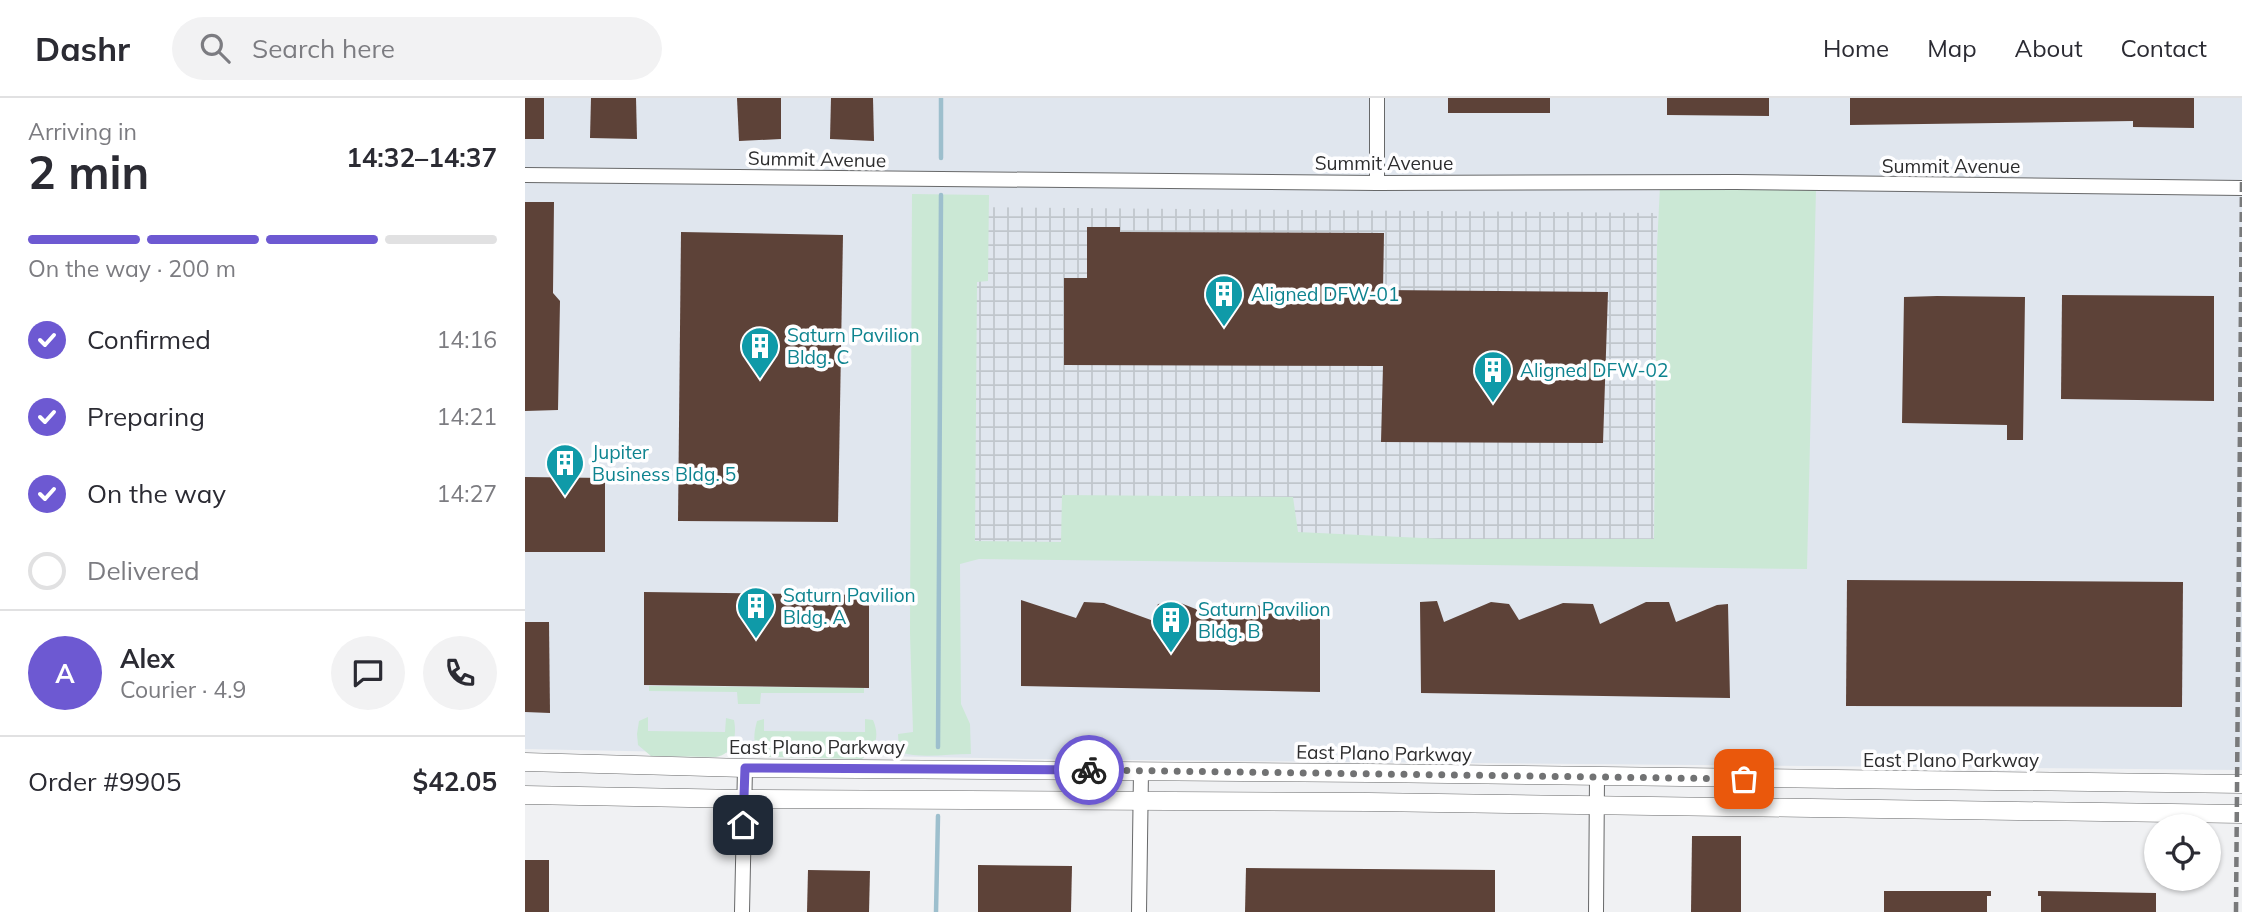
<!DOCTYPE html>
<html lang="en">
<head>
<meta charset="utf-8">
<style>
  :root { --surface:#fff; --page:#f2f2f3; --text:#2b2b33; --muted:#7c7c81; --line:#e1e1e2; --accent:#6d59d2 }
  body { margin:0; font-family:Mulish,sans-serif; background:var(--page); color:var(--text); height:100vh; display:flex; flex-direction:column; font-size:26px; white-space:nowrap }
  * { box-sizing:border-box; margin:0 }
  p { font-size:23px; color:var(--muted) }
  .icon { flex:none; width:38px; height:38px; fill:none; stroke:currentColor; stroke-width:2; stroke-linecap:round; stroke-linejoin:round }
  .map { position:relative; flex:1; overflow:hidden }
  .panel { display:flex; flex-direction:column; background:var(--surface); width:525px }
  .panel>* { flex:none }
  .buttons { position:absolute; left:1619px; top:716px; display:grid; gap:14px }
  .buttons a { display:grid; place-items:center; width:77px; height:77px; border-radius:50%; background:var(--surface); box-shadow:0 2px 5px #0004; font-size:35px }
  .pin { position:absolute; display:grid; place-items:center; width:60px; height:60px; color:#fff; margin:-30px; border-radius:14px; box-shadow:0 4px 10px #0006 }
  .courier { position:absolute; display:grid; place-items:center; width:70px; height:70px; margin:-35px; border:5px solid #6d59d2; border-radius:50%; background:#fff; color:#222; box-shadow:0 2px 9px #0007 }
  .overview em { font-style:normal; font-weight:700 }
  .overview div { display:flex; flex-direction:column-reverse }
  .overview { display:flex; align-items:center; justify-content:space-between; height:119px; padding:0 28px }
  h1 { font-size:46px; font-weight:700; line-height:52px }
  .bar { display:grid; grid-template-columns:repeat(4,1fr); gap:10px 7px; align-content:center; height:84px; padding:0 28px }
  .bar i { height:9px; border-radius:5px; background:var(--line) }
  .bar .active { background:var(--accent) }
  .bar p { grid-column:span 4 }
  .line { display:flex; align-items:center; gap:18px; padding:0 28px; border-top:2px solid var(--line) }
  .line div { flex:1 }
  .round { display:grid; place-items:center; flex:none; width:74px; height:74px; border-radius:37px; background:var(--page) }
  ol { padding:0 28px; list-style:none }
  li { display:flex; align-items:center; gap:21px; height:77px }
  li p { margin-inline-start:auto }
  li .icon { padding:7px; border-radius:50%; background:var(--accent); color:#fff; stroke-width:4 }
  li:last-child { color:var(--muted) }
  li i { width:38px; height:38px; border:4px solid var(--line); border-radius:50% }
  header { display:flex; align-items:center; gap:42px; box-sizing:border-box; height:98px; padding:0 35px; background:var(--surface); border-bottom:2px solid var(--line) }
  header strong { font-size:33px }
  nav { display:flex; gap:38px; margin-inline-start:auto; font-size:24px }
  .search { width:490px; height:63px; background:var(--page); display:flex; align-items:center; gap:18px; box-sizing:border-box; padding:0 24px; border-radius:38px; color:var(--muted); font-size:26px }
  main { display:flex; flex:1; min-height:0 }
  .map>svg:first-child { display:block }
  .built { fill:#e0e6ee }
  .industrial { fill:url(#industrial-grid) }
  .green { fill:#cbe8d5 }
  .lines { fill:none; stroke-linecap:round; stroke-linejoin:round }
  .stream { stroke:#9dbfcd; stroke-width:4.5 }
  .building { fill:#5d4238 }
  .minor-casing { stroke:#676869; stroke-width:16 }
  .major-casing { stroke:#676869; stroke-width:19 }
  .minor { stroke:#fff; stroke-width:14 }
  .major { stroke:#fff; stroke-width:18 }
  .rail { stroke:#797a7b; stroke-width:4.5; stroke-dasharray:10 5; stroke-linecap:butt }
  .done { stroke:#717273; stroke-width:7; stroke-dasharray:0 12.6 }
  .route { stroke:#6d59d2; stroke-width:9 }
  .labels { text-anchor:middle; dominant-baseline:central; stroke-width:7; stroke-linejoin:round; paint-order:stroke }
  .street-label { font-size:19px; fill:#2d2d2e; stroke:#fefeff }
  .culture-label { font-size:19px; fill:#0d838f; stroke:#fefeff; text-anchor:start }
</style>
</head>
<body>
<header>
<strong>Dashr</strong>
<div class="search"><svg class="icon" aria-label="search" viewBox="0 0 24 24"><circle cx="10" cy="10" r="6"/><path d="M15 15l6 6"/></svg>Search here</div>
<nav><a>Home</a><a>Map</a><a>About</a><a>Contact</a></nav>
</header>
<main>
<section class="panel">
<div class="overview"><div><h1>2 min</h1><p>Arriving in</p></div><em>14:32–14:37</em></div>
<div class="bar"><i class="active"></i><i class="active"></i><i class="active"></i><i></i><p>On the way · 200 m</p></div>
<ol>
<li><svg class="icon" aria-label="check" viewBox="0 0 24 24"><path d="M5 12l5 5 9-10"/></svg>Confirmed<p>14:16</p></li>
<li><svg class="icon" aria-label="check" viewBox="0 0 24 24"><path d="M5 12l5 5 9-10"/></svg>Preparing<p>14:21</p></li>
<li><svg class="icon" aria-label="check" viewBox="0 0 24 24"><path d="M5 12l5 5 9-10"/></svg>On the way<p>14:27</p></li>
<li><i></i>Delivered</li>
</ol>
<div class="line" style="height:126px"><b class="round" style="background:var(--accent);color:#fff">A</b><div><b>Alex</b><p>Courier · 4.9</p></div><a class="round"><svg class="icon" aria-label="chat" viewBox="0 0 24 24"><path d="M4 5h16v11H9l-5 4z"/></svg></a><a class="round"><svg class="icon" aria-label="phone" viewBox="0 0 24 24"><path d="M5 4h4l2 5-3 2q2 4 5 5l2-3 5 2v4C11 20 4 13 5 4z"/></svg></a></div>
<div class="line" style="height:91px"><div>Order #9905</div><b>$42.05</b></div>
</section>
<div class="map">
<svg width="1717" height="814" viewBox="0 0 1717 814">
  <defs>
    <pattern id="industrial-grid" width="8" height="8" patternUnits="userSpaceOnUse" patternTransform="scale(1.75)"><rect width="8" height="8" fill="#e0e6ee"/><path d="M0 4h8M4 0v8" fill="none" stroke="#c0c6cc"/></pattern>
  </defs>
  <rect width="100%" height="100%" fill="#f0f1f3"/>
  <polygon class="built" points="0,0 1717,0 1717,672 501,661 0,651"/>
  <polygon class="industrial" points="442,109 1132,115 1129,451 439,444"/>
  <g class="green">
    <path d="M1135 88 1291 91 1282 471 454 461 435 466 436 606 445 626 446 656C422 656 396 661 374 654L373 636 388 634 385 535 387 96 464 97 463 183 452 184 450 443 536 444 537 397 768 399 773 434 918 441H1129L1132 149Z"/>
    <polygon points="124,588 339,590 339,595 236,595 235,606 213,606 212,594 124,593"/>
    <path d="M123 619V633L200 634 201 620 209 622C212 638 209 656 191 659L126 658 113 647 112 636 114 623Z"/>
    <path d="M239 621V633L340 634V621L348 622C355 638 351 650 337 661L245 659C226 655 228 638 232 623Z"/>
  </g>
  <g class="lines">
    <g class="stream">
      <polyline points="416,60 416,0"/>
      <polyline points="413,649 416,97"/>
      <polyline points="411,814 413,718"/>
    </g>
  </g>
  <g class="building">
    <rect x="0" y="0" width="19" height="41"/>
    <polygon points="66,0 111,0 112,41 65,40"/>
    <polygon points="212,0 256,0 256,41 214,43"/>
    <polygon points="306,0 348,0 349,43 305,41"/>
    <rect x="923" y="0" width="102" height="15"/>
    <polygon points="1142,0 1244,0 1244,18 1142,17"/>
    <polygon points="1325,0 1669,0 1669,30 1608,29 1608,23 1325,27"/>
    <polygon points="0,104 29,104 28,195 35,203 33,312 0,313"/>
    <polygon points="562,129 595,129 595,134 859,135 858,192 1083,194 1078,345 856,344 858,268 539,267 539,180 562,180"/>
    <polygon points="156,134 318,137 313,424 153,423"/>
    <polygon points="1537,197 1689,198 1689,303 1536,301"/>
    <polygon points="1412,198 1500,199 1498,342 1482,342 1482,327 1377,325 1379,199"/>
    <polygon points="0,379 80,380 80,454 0,454"/>
    <polygon points="1322,482 1658,484 1657,609 1321,608"/>
    <polygon points="119,494 344,497 344,590 119,587"/>
    <polygon points="496,502 551,520 559,504 579,505 626,522 633,506 653,504 701,523 707,505 727,505 775,523 781,506 795,507 795,594 496,588"/>
    <polygon points="912,503 919,524 966,504 984,506 994,522 1038,505 1068,506 1075,526 1121,504 1144,504 1151,524 1192,507 1203,506 1205,600 896,595 895,504"/>
    <polygon points="0,524 24,524 25,615 0,614"/>
    <polygon points="1167,738 1216,738 1216,814 1166,814"/>
    <rect x="0" y="762" width="24" height="52"/>
    <polygon points="453,767 547,768 546,814 453,814"/>
    <polygon points="721,770 970,772 970,814 720,814"/>
    <polygon points="283,772 345,773 344,814 282,814"/>
    <polygon points="1359,793 1466,793 1466,798 1462,798 1462,814 1359,814"/>
    <polygon points="1513,793 1631,795 1631,814 1516,814 1516,798 1513,798"/>
  </g>
  <g class="lines">
    <defs>
      <g id="minor">
        <polyline points="0,77 852,85 1211,84 1717,90"/>
        <polyline points="852,85 852,0"/>
        <polyline points="217,814 220,670"/>
        <polyline points="614,814 616,673"/>
        <polyline points="1071,814 1072,679"/>
      </g>
      <g id="major">
        <polyline points="0,664 220,670 844,675 1717,686"/>
        <polyline points="0,697 218,701 844,704 1717,716"/>
      </g>
    </defs>
    <use href="#minor" class="minor-casing"/>
    <use href="#major" class="major-casing"/>
    <use href="#minor" class="minor"/>
    <use href="#major" class="major"/>
    <polyline class="rail" points="1711,814 1717,83"/>
  </g>
  <g class="lines">
    <polyline class="done" points="564,672 1219,681"/>
    <polyline class="route" points="218,727 220,670 564,672"/>
  </g>
  <defs>
    <symbol id="building-pin" viewBox="-11 -11 22 30"><path d="M0 17L-7.5 6A9.5 9.5 0 1 1 7.5 6Z" fill="#0f9aa8" stroke="#fefeff"/><path d="M-4-6H4V6H1V3H-1V6H-4ZM-2.5-4.3h1.7v1.8h-1.7ZM.8-4.3h1.7v1.8H.8ZM-2.5-1h1.7V.8h-1.7ZM.8-1h1.7V.8H.8Z" fill="#fff"/></symbol>
  </defs>
  <g fill-rule="evenodd">
    <use href="#building-pin" x="677" y="174" width="44" height="60"/>
    <use href="#building-pin" x="213" y="226" width="44" height="60"/>
    <use href="#building-pin" x="946" y="250" width="44" height="60"/>
    <use href="#building-pin" x="18" y="343" width="44" height="60"/>
    <use href="#building-pin" x="209" y="486" width="44" height="60"/>
    <use href="#building-pin" x="624" y="500" width="44" height="60"/>
  </g>
  <g class="labels">
    <g class="street-label">
      <text transform="translate(292 61) rotate(1)">Summit Avenue</text>
      <text x="859" y="65">Summit Avenue</text>
      <text x="1426" y="68">Summit Avenue</text>
      <text x="292" y="649">East Plano Parkway</text>
      <text transform="translate(859 655) rotate(1)">East Plano Parkway</text>
      <text x="1426" y="662">East Plano Parkway</text>
    </g>
    <g class="culture-label">
      <text x="726" y="196">Aligned DFW-01</text>
      <text x="262" y="237">Saturn Pavilion<tspan x="262" dy="22">Bldg. C</tspan></text>
      <text x="995" y="272">Aligned DFW-02</text>
      <text x="67" y="354">Jupiter<tspan x="67" dy="22">Business Bldg. 5</tspan></text>
      <text x="258" y="497">Saturn Pavilion<tspan x="258" dy="22">Bldg. A</tspan></text>
      <text x="673" y="511">Saturn Pavilion<tspan x="673" dy="22">Bldg. B</tspan></text>
    </g>
  </g>
</svg>
<div class="buttons">
<a><svg class="icon" aria-label="locate" viewBox="0 0 24 24"><circle cx="12" cy="12" r="6"/><path d="M12 2v4M12 18v4M2 12h4M18 12h4"/></svg></a>
</div>
<div class="pin" style="left:1219px;top:681px;background:#ea580c"><svg class="icon" aria-label="bag" viewBox="0 0 24 24"><path d="M5 8h14l-1 12H6zM9 8a3 3 0 0 1 6 0"/></svg></div>
<div class="pin" style="left:218px;top:727px;background:#1f2937"><svg class="icon" aria-label="home" viewBox="0 0 24 24"><path d="M3 11l9-7 9 7M6 9v11h12V9"/></svg></div>
<div class="courier" style="left:564px;top:672px"><svg class="icon" aria-label="bike" viewBox="0 0 24 24"><circle cx="6" cy="16" r="4"/><circle cx="18" cy="16" r="4"/><path d="M6 16l4-8h5l3 8M10 8l3 8H6M13 5h3"/></svg></div>
</div>
</main>
</body>
</html>
